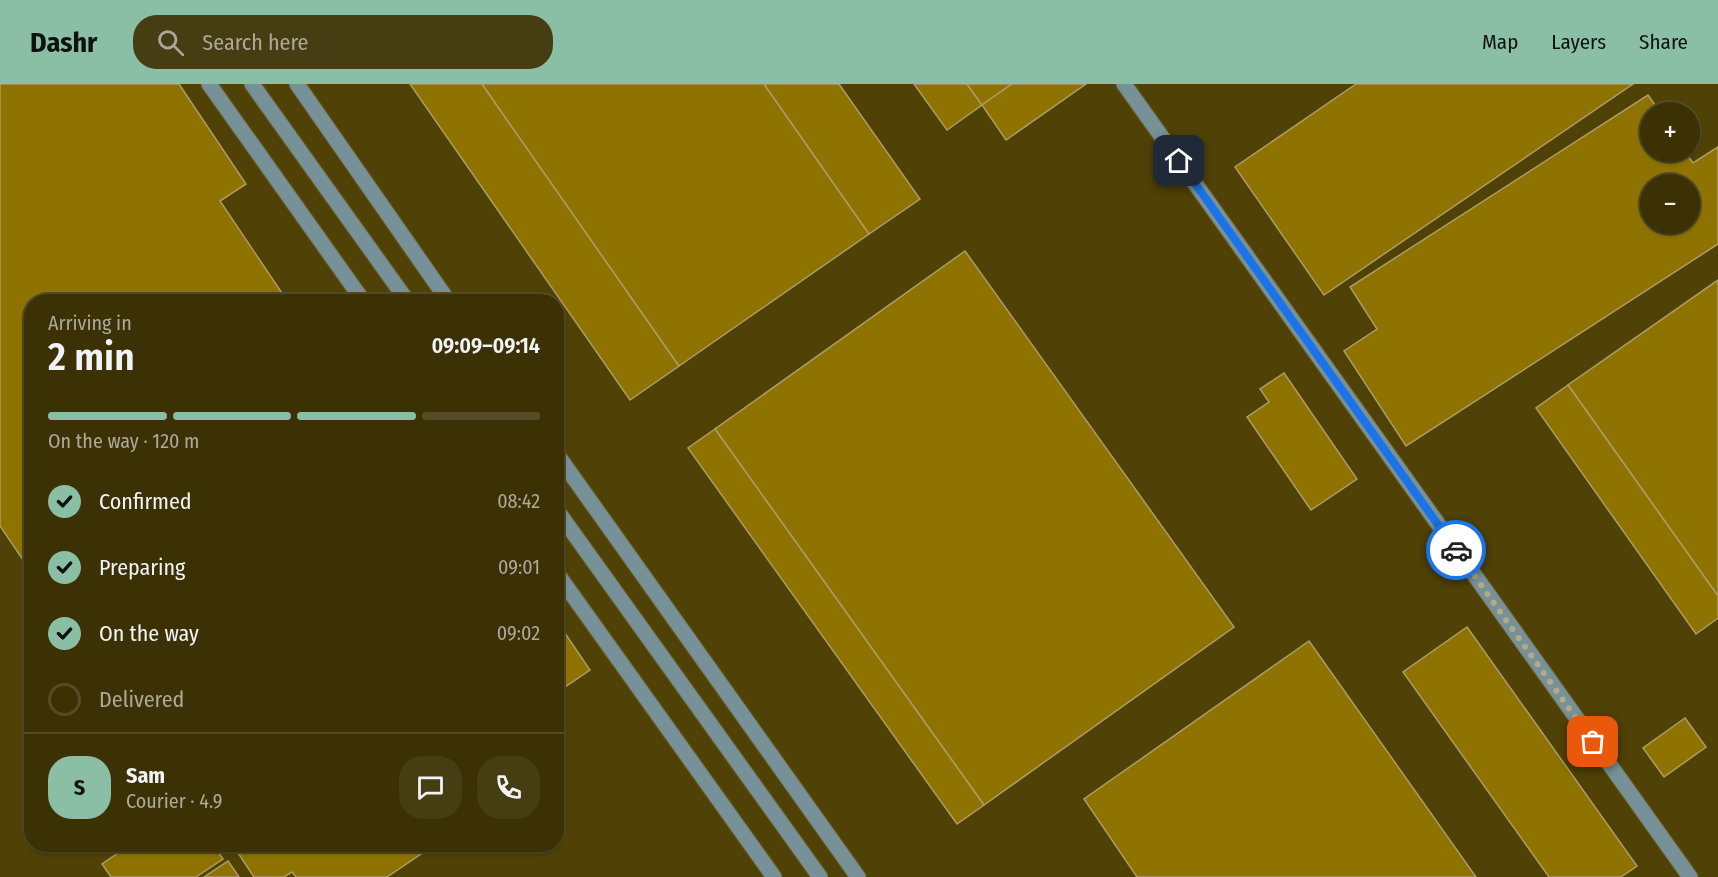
<!DOCTYPE html>
<html lang="en">
<head>
<meta charset="utf-8">
<style>
  :root { --surface:#3c3105; --page:#473d13; --text:#f1f3f6; --muted:#aca99a; --line:#554c27; --accent:#8abfa5 }
  body { margin:0; font-family:"Fira Sans Condensed",sans-serif; background:var(--page); color:var(--text); height:100vh; display:flex; flex-direction:column; font-size:22px; white-space:nowrap }
  * { box-sizing:border-box; margin:0 }
  p { font-size:20px; color:var(--muted) }
  .icon { flex:none; width:33px; height:33px; fill:none; stroke:currentColor; stroke-width:2; stroke-linecap:round; stroke-linejoin:round }
  .map { position:relative; flex:1; overflow:hidden }
  .side { position:absolute; left:24px; top:210px; width:540px; height:558px; display:flex; flex-direction:column; background:var(--surface); border-radius:24px; box-shadow:0 2px 4px #0004,0 0 0 2px var(--line) }
  .side>* { flex:none }
  .fabs { position:absolute; left:1640px; top:18px; display:grid; gap:12px }
  .fabs a { display:grid; place-items:center; width:60px; height:60px; border-radius:50%; background:var(--surface); box-shadow:0 2px 4px #0004,0 0 0 2px var(--line); font-size:30px }
  .pin { position:absolute; display:grid; place-items:center; width:51px; height:51px; color:#fff; margin:-26px; border-radius:12px; box-shadow:0 3px 9px #0006 }
  .courier { position:absolute; display:grid; place-items:center; width:60px; height:60px; margin:-30px; border:4px solid #1a73e8; border-radius:50%; background:#fff; color:#222; box-shadow:0 2px 8px #0007 }
  .head em { font-style:normal; font-weight:600 }
  .head div { display:flex; flex-direction:column-reverse }
  .head { display:flex; align-items:center; justify-content:space-between; height:102px; padding:0 24px }
  h1 { font-size:39px; font-weight:600; line-height:45px }
  .bar { display:grid; grid-template-columns:repeat(4,1fr); gap:9px 6px; align-content:center; height:72px; padding:0 24px }
  .bar i { height:8px; border-radius:4px; background:var(--line) }
  .bar .active { background:var(--accent) }
  .bar p { grid-column:span 4 }
  .line { display:flex; align-items:center; gap:15px; padding:0 24px; border-top:2px solid var(--line) }
  .line div { flex:1 }
  .round { display:grid; place-items:center; flex:none; width:63px; height:63px; border-radius:24px; background:var(--page) }
  ol { padding:0 24px; list-style:none }
  li { display:flex; align-items:center; gap:18px; height:66px }
  li p { margin-inline-start:auto }
  li .icon { padding:6px; border-radius:50%; background:var(--accent); color:#111; stroke-width:4 }
  li:last-child { color:var(--muted) }
  li i { width:33px; height:33px; border:3px solid var(--line); border-radius:50% }
  header { display:flex; align-items:center; gap:36px; box-sizing:border-box; height:84px; padding:0 30px; background:var(--accent); color:#111 }
  header strong { font-size:28px }
  nav { display:flex; gap:33px; margin-inline-start:auto; font-size:21px }
  .search { width:420px; height:54px; background:var(--page); display:flex; align-items:center; gap:15px; box-sizing:border-box; padding:0 21px; border-radius:24px; color:var(--muted); font-size:22px }
  .map>svg:first-child { display:block }
  .building { fill:#8e7300; stroke:#ad9c67; stroke-width:1.5; fill-rule:evenodd }
  .lines { fill:none; stroke-linecap:round; stroke-linejoin:round }
  .minor-casing { stroke:#6c5e2a; stroke-width:17 }
  .minor { stroke:#769298; stroke-width:15 }
  .done { stroke:#b5aa84; stroke-width:6; stroke-dasharray:0 10.8 }
  .route { stroke:#1a73e8; stroke-width:8 }
</style>
</head>
<body>
<header>
<strong>Dashr</strong>
<div class="search"><svg class="icon" aria-label="search" viewBox="0 0 24 24"><circle cx="10" cy="10" r="6"/><path d="M15 15l6 6"/></svg>Search here</div>
<nav><a>Map</a><a>Layers</a><a>Share</a></nav>
</header>
<div class="map">
<svg width="1718" height="793" viewBox="0 0 1718 793">
  <rect width="100%" height="100%" fill="#504107"/>
  <g class="building">
    <polygon points="0,0 179,0 246,100 220,117 288,218 32,218 32,489 0,442"/>
    <polygon points="410,0 482,0 679,282 630,316"/>
    <polygon points="482,0 764,0 869,150 679,282"/>
    <polygon points="764,0 839,0 920,115 869,150"/>
    <polygon points="914,0 967,0 982,21 947,46"/>
    <polygon points="967,0 1012,0 982,21"/>
    <polygon points="1012,0 1086,0 1006,56 982,21"/>
    <polygon points="1356,0 1633,0 1324,211 1235,83"/>
    <path d="M1648 11 1660 28H1650V68H1685L1693 79 1718 63V160L1406 362 1344 267 1377 245 1350 203ZM1650 100H1689V140H1650Z"/>
    <polygon points="965,167 1234,543 984,721 715,345"/>
    <polygon points="1718,196 1718,512 1568,301"/>
    <polygon points="1284,289 1357,395 1311,426 1247,333 1269,318 1260,305"/>
    <polygon points="1568,301 1718,512 1718,534 1696,550 1536,324"/>
    <polygon points="715,345 984,721 957,740 688,364"/>
    <polygon points="556,536 590,586 556,609"/>
    <polygon points="1467,543 1637,782 1621,793 1549,793 1403,588"/>
    <polygon points="1309,557 1476,793 1137,793 1084,715"/>
    <polygon points="1685,634 1706,663 1664,693 1643,664"/>
    <polygon points="131,760 213,760 223,775 196,793 111,793 102,780"/>
    <polygon points="232,760 423,760 427,766 387,793 296,793 292,788 284,793 254,793"/>
    <polygon points="228,777 239,793 204,793"/>
  </g>
  <g class="lines">
    <defs>
      <g id="minor">
        <polyline points="209,0 364,218"/>
        <polyline points="252,0 408,218"/>
        <polyline points="297,0 449,218"/>
        <polyline points="1124,0 1690,793"/>
        <polyline points="556,369 858,793"/>
        <polyline points="556,425 820,793"/>
        <polyline points="556,488 774,793"/>
      </g>
    </defs>
    <use href="#minor" class="minor-casing"/>
    <use href="#minor" class="minor"/>
  </g>
  <g class="lines">
    <polyline class="done" points="1456,466 1593,658"/>
    <polyline class="route" points="1179,77 1456,466"/>
  </g>
</svg>
<div class="fabs">
<a>+</a>
<a>−</a>
</div>
<div class="pin" style="left:1593px;top:658px;background:#ea580c"><svg class="icon" aria-label="bag" viewBox="0 0 24 24"><path d="M5 8h14l-1 12H6zM9 8a3 3 0 0 1 6 0"/></svg></div>
<div class="pin" style="left:1179px;top:77px;background:#1f2937"><svg class="icon" aria-label="home" viewBox="0 0 24 24"><path d="M3 11l9-7 9 7M6 9v11h12V9"/></svg></div>
<div class="courier" style="left:1456px;top:466px"><svg class="icon" aria-label="car" viewBox="0 0 24 24"><path d="M5 17H2v-5l4-1 3-4h7l3 4 3 1v5h-3M9 17h6M6 11h13"/><circle cx="7" cy="17" r="2"/><circle cx="17" cy="17" r="2"/></svg></div>
<section class="side">
<div class="head"><div><h1>2 min</h1><p>Arriving in</p></div><em>09:09–09:14</em></div>
<div class="bar"><i class="active"></i><i class="active"></i><i class="active"></i><i></i><p>On the way · 120 m</p></div>
<ol>
<li><svg class="icon" aria-label="check" viewBox="0 0 24 24"><path d="M5 12l5 5 9-10"/></svg>Confirmed<p>08:42</p></li>
<li><svg class="icon" aria-label="check" viewBox="0 0 24 24"><path d="M5 12l5 5 9-10"/></svg>Preparing<p>09:01</p></li>
<li><svg class="icon" aria-label="check" viewBox="0 0 24 24"><path d="M5 12l5 5 9-10"/></svg>On the way<p>09:02</p></li>
<li><i></i>Delivered</li>
</ol>
<div class="line" style="height:108px"><b class="round" style="background:var(--accent);color:#111">S</b><div><b>Sam</b><p>Courier · 4.9</p></div><a class="round"><svg class="icon" aria-label="chat" viewBox="0 0 24 24"><path d="M4 5h16v11H9l-5 4z"/></svg></a><a class="round"><svg class="icon" aria-label="phone" viewBox="0 0 24 24"><path d="M5 4h4l2 5-3 2q2 4 5 5l2-3 5 2v4C11 20 4 13 5 4z"/></svg></a></div>
</section>
</div>
</body>
</html>
